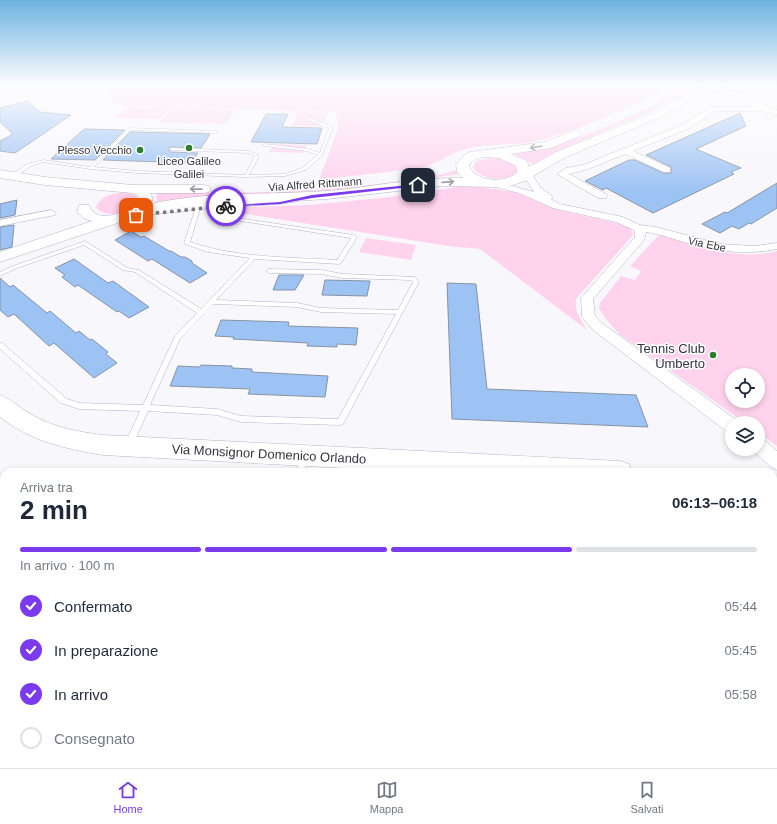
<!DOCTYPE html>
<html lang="it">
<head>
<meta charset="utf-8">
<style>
  :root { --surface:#fff; --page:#f6f6f7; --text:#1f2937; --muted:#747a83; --line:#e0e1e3; --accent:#7c3aed }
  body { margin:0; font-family:Helvetica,sans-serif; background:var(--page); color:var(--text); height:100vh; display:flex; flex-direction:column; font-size:15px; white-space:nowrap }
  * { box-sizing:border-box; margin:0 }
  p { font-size:13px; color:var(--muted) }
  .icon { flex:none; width:22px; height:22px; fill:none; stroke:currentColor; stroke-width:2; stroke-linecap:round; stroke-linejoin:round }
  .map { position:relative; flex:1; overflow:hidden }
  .side { position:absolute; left:0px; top:468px; width:777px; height:300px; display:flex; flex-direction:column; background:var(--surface); border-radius:12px 12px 0 0; box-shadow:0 2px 6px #0003 }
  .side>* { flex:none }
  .fabs { position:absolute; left:725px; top:368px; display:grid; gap:8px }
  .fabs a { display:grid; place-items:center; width:40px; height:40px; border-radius:50%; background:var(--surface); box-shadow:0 2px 6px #0003; font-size:20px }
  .pin { position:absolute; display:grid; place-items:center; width:34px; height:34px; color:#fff; margin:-17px; border-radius:8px; box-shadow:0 2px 6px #0006 }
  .courier { position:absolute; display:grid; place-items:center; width:40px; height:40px; margin:-20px; border:3px solid #7c3aed; border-radius:50%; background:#fff; color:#222; box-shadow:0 1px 5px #0007 }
  .head em { font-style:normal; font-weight:700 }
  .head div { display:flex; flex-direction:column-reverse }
  .head { display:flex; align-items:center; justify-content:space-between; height:68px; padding:0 20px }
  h1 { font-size:26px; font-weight:700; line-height:30px }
  .bar { display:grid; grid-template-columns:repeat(4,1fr); gap:6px 4px; align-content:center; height:48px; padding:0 20px }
  .bar i { height:5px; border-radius:3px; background:var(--line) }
  .bar .active { background:var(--accent) }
  .bar p { grid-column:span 4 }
  ol { padding:0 20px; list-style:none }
  li { display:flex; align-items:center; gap:12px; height:44px }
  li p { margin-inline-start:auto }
  li .icon { padding:4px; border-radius:50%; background:var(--accent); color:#fff; stroke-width:4 }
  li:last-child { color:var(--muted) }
  li i { width:22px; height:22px; border:2px solid var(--line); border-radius:50% }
  .tabs { display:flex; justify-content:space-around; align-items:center; height:56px; border-top:1px solid var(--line); background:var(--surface); font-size:11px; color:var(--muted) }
  .tabs a { display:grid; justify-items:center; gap:2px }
  .tabs .active { color:var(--accent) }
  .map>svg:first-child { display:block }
  .green { fill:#ffd3ee; fill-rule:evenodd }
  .building { fill:#9dc2f4; stroke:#8793a3 }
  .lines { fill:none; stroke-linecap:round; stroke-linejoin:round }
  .lane-casing { stroke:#b4b4c8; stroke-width:1 }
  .street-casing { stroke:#b4b4c8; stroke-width:1 }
  .secondary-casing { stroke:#b4b4c8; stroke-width:1 }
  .lane { fill:#fff; fill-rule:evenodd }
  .street { fill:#fff; fill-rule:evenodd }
  .secondary { fill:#fff; fill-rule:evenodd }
  .oneway { stroke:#99999d }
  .route { fill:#7c3aed }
  .done { stroke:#78787f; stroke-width:4; stroke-dasharray:0 7.2 }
  .poi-dot { fill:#2c7f2b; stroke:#fff; stroke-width:1.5 }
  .labels { text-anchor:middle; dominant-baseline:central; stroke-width:3; stroke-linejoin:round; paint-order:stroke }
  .far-poi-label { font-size:11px; fill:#33333b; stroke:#fff; text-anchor:end }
  .far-street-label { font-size:11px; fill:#33333b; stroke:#fff }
  .poi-label { font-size:13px; fill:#33333b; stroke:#fff; text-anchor:end }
  .street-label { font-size:13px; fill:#33333b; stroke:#fff }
</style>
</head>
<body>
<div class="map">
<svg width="777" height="768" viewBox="0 0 777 768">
  <rect width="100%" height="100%" fill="#f8f8fc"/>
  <g class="green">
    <path d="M104 84H675C632 106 578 132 531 142 509 146 486 143 465 149 448 154 438 164 420 168L319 180 338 128 336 112 115 105Z"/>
    <path d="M695 84H702L650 112 553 153 533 164 514 154C579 143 638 114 695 84Z"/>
    <polygon points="127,107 170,108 160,119 114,118"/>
    <polygon points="172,108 236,110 226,124 159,122"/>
    <polygon points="298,112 328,113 323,126 292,126"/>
    <polygon points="274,144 307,145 303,153 269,152"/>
    <path d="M495 157 514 164 517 171C508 183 481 180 473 168L476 161Z"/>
    <path d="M456 170 460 174 346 189 156 202 157 193C231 193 304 193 378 184 404 180 431 179 456 170Z"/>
    <path d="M464 186 481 187 514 192 558 210 625 225 631 229 633 235 576 299C574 311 581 319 587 330L480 249 448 246 227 211 216 212 222 208 308 205 382 198Z"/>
    <path d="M128 193 135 195 137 200C133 213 104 220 96 207 100 195 117 192 128 193Z"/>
    <path d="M659 235C697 244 737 262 777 251V446L758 432V423H745L620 335 605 318 599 308 600 303 621 276 635 280 641 271 630 266ZM732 375H758V401H732Z"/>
    <polygon points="366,238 416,245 411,260 359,252"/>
    <polygon points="4,637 4,688 0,687 0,644"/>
  </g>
  <g class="building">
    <polygon points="27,101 40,112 71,115 15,153 0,151 0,141 13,134 0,122 0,108"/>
    <polygon points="740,113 746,126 696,149 741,168 731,172 734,174 653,213 606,188 603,190 585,181 629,160 635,160 663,173 671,173 671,167 646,155"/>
    <polygon points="266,114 288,114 282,127 322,128 317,144 251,142"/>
    <polygon points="84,129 125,130 95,160 51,159"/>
    <polygon points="130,132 210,134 201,148 169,147 170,152 198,153 190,163 103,160"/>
    <polygon points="777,183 777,208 751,224 749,223 739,229 732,226 720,233 702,224 725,212 727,213"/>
    <polygon points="17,200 15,215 0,218 0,204"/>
    <polygon points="14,225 12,247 0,250 0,227"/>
    <polygon points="131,231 141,237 144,236 169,251 171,251 181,257 185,257 192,261 192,263 207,273 190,283 152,259 148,261 115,240"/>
    <polygon points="74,259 108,283 113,281 149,307 129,318 119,311 117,312 78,285 75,287 62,277 65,275 55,268"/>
    <polygon points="279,275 304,275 295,290 273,290"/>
    <polygon points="0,278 10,287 13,285 47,313 50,311 76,333 79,331 90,340 92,339 108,352 106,354 117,363 94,378 54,343 49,346 14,314 8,317 0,310"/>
    <polygon points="325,280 370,281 367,296 322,295"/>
    <polygon points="447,283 476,284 487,389 636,395 648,427 452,419"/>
    <polygon points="221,320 289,322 288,326 358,328 356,345 337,344 337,347 307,346 308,343 233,339 234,337 215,336"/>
    <polygon points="201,365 232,366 232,368 252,369 252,372 328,376 325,397 248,394 250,389 170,386 178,366 200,367"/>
  </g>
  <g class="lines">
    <defs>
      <g id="lane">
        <polygon points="721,84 724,84 730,94 699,93 697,92 699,91 726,92"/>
        <polygon points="309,118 333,127 322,156 306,170 285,176 246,177 137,173 91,169 43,162 31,166 14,177 10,176 27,164 43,160 90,167 129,128 216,131 218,132 216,133 130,130 94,167 137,171 245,175 255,156 249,153 170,150 170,148 171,148 250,151 259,156 249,175 285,174 302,168 318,155 307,151 264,146 262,145 264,144 308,149 320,153 329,128 308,120 307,119"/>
        <path d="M297 199H299V201L280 204 200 209 190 242C237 258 288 257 337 260L351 238 228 219V217H230L354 235 357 237 342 262 339 264 255 259 216 300 297 303 321 308 398 310 413 282 411 280 343 278 321 274 269 273 266 271 269 269 321 270 343 274 415 277 419 282 343 424 340 425 241 422 217 415 148 411 132 446 129 447 126 446 125 444 140 411 79 409 61 403 0 349V343H2L67 399 79 403 143 405 175 336 197 313 135 272 123 270 84 245 17 268 0 276V272L13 266 85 241 127 268 139 270 201 309 250 258 208 252 185 244 184 243 195 210 146 215 144 214V213C195 203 247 207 297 199ZM213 304 297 307 321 312 396 314 338 419 241 416 217 409 150 405 180 339Z"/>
        <polygon points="304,455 307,456 308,458 304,472 296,472 301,456"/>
        <polygon points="0,587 4,588 4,598 0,597"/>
        <rect x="773" y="595" width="4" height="10"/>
        <rect x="368" y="764" width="12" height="4"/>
      </g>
      <g id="street">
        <path d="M726 91C744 89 761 105 777 110V115L764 111H716L688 129 633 151 670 168V172H664L625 154 588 169 569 174 606 194 607 196 606 198H598L557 174 566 168 583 165 682 125 711 107H755L739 98 726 95Z"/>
        <path d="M524 165 527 166 540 187 553 197 551 199 560 204 623 217 640 225 656 227 720 244 754 246 777 243V249C748 255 719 252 691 244 676 240 661 234 646 232L644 240 593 299 595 316 603 324 738 421 739 423H732V433L726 431 593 330 582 317 581 298 635 237V233L634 230 616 222 553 208 519 193 488 185 486 183 491 180 534 192 519 168Z"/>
        <polygon points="51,210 56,213 55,215 0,226 0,220"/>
        <polygon points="758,438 764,440 777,451 777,470 771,467 752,450 758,449"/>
      </g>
      <g id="secondary">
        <path d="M704 84H717L661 117 564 158 525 181 513 185 499 187 442 186 327 199 179 208 139 216 0 262V252L92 221 85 219 77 212 79 205H89C90 207 90 209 92 210 101 224 133 210 139 199L137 195 132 193 45 185 0 178V170L45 177 133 185H204L209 186 211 189 209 192 204 193H150L153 199 150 204C208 191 268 195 327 191 372 187 417 177 463 178L457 172 456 164 463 156 470 152 545 142 576 130 582 134 580 136 551 148 511 154 527 161 529 167 556 152 653 113ZM483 157 499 158 516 166 517 172C506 184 473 182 469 165L472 161Z"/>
        <path d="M0 395C13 400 22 410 34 416 56 428 79 432 103 435L620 461 629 464 632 472H418L103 455C66 449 30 441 0 417Z"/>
        <polygon points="773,479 777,479 777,503 773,501"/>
      </g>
    </defs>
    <use href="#lane" class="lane-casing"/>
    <use href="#street" class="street-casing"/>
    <use href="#secondary" class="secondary-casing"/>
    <use href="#lane" class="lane"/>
    <use href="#street" class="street"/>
    <use href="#secondary" class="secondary"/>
  </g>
  <defs><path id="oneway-shaft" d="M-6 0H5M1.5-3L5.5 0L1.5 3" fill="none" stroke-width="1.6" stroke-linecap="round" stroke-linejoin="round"/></defs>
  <g class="oneway">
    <use href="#oneway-shaft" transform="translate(536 147) rotate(170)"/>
    <use href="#oneway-shaft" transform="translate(448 182) rotate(-4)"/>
    <use href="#oneway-shaft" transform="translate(196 189) rotate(-179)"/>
  </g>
  <linearGradient id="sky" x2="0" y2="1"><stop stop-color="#6db3e1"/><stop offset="0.44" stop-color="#fcfcfe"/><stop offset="1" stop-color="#fcfcfe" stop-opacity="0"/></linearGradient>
  <rect width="777" height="192" fill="url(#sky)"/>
  <polygon class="route" points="418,184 419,186 312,198 280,204 226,207 224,206 280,202 312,195"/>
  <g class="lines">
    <polyline class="done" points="136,215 226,206"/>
  </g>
  <g class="poi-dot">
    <circle cx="189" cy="148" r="4"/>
    <circle cx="140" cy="150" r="4"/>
    <circle cx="713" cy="355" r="4"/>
  </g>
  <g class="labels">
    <g class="far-poi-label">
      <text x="132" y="150">Plesso Vecchio</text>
      <text x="189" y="161" text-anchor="middle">Liceo Galileo<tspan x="189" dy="13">Galilei</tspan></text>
    </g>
    <g class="far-street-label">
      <text transform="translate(315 184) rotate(-4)">Via Alfred Rittmann</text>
      <text transform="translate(707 244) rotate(12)">Via Ebe</text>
    </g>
    <g class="poi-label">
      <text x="705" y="348">Tennis Club<tspan x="705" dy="15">Umberto</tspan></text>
    </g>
    <g class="street-label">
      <text transform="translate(269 454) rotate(3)">Via Monsignor Domenico Orlando</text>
    </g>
  </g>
</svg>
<div class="fabs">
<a><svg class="icon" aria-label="locate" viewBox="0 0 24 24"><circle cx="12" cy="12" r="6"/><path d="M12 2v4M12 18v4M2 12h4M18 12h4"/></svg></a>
<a><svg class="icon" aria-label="layers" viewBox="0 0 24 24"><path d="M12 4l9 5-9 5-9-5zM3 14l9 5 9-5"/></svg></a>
</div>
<div class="pin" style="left:136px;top:215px;background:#ea580c"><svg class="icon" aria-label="bag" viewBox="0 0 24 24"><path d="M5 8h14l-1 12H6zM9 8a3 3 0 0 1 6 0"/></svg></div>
<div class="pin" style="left:418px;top:185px;background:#1f2937"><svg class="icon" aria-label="home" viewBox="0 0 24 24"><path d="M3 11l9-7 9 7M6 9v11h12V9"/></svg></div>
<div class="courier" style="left:226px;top:206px"><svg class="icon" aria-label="bike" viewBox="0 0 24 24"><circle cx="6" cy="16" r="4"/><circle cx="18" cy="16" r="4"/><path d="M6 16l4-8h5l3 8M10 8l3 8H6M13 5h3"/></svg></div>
<section class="side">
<div class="head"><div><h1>2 min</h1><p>Arriva tra</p></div><em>06:13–06:18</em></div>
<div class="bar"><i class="active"></i><i class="active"></i><i class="active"></i><i></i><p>In arrivo · 100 m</p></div>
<ol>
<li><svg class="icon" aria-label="check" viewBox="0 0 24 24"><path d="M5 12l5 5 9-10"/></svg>Confermato<p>05:44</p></li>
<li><svg class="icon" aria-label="check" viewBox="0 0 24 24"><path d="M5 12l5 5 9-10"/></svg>In preparazione<p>05:45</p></li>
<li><svg class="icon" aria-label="check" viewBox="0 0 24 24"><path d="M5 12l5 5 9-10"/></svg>In arrivo<p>05:58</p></li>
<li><i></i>Consegnato</li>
</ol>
</section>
</div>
<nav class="tabs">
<a class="active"><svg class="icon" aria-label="home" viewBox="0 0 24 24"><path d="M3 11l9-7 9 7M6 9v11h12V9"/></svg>Home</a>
<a><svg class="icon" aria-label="map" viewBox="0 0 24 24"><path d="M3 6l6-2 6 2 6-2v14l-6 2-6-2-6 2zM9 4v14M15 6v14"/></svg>Mappa</a>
<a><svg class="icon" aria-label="saved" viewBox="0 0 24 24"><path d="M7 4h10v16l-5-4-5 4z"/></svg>Salvati</a>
</nav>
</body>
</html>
